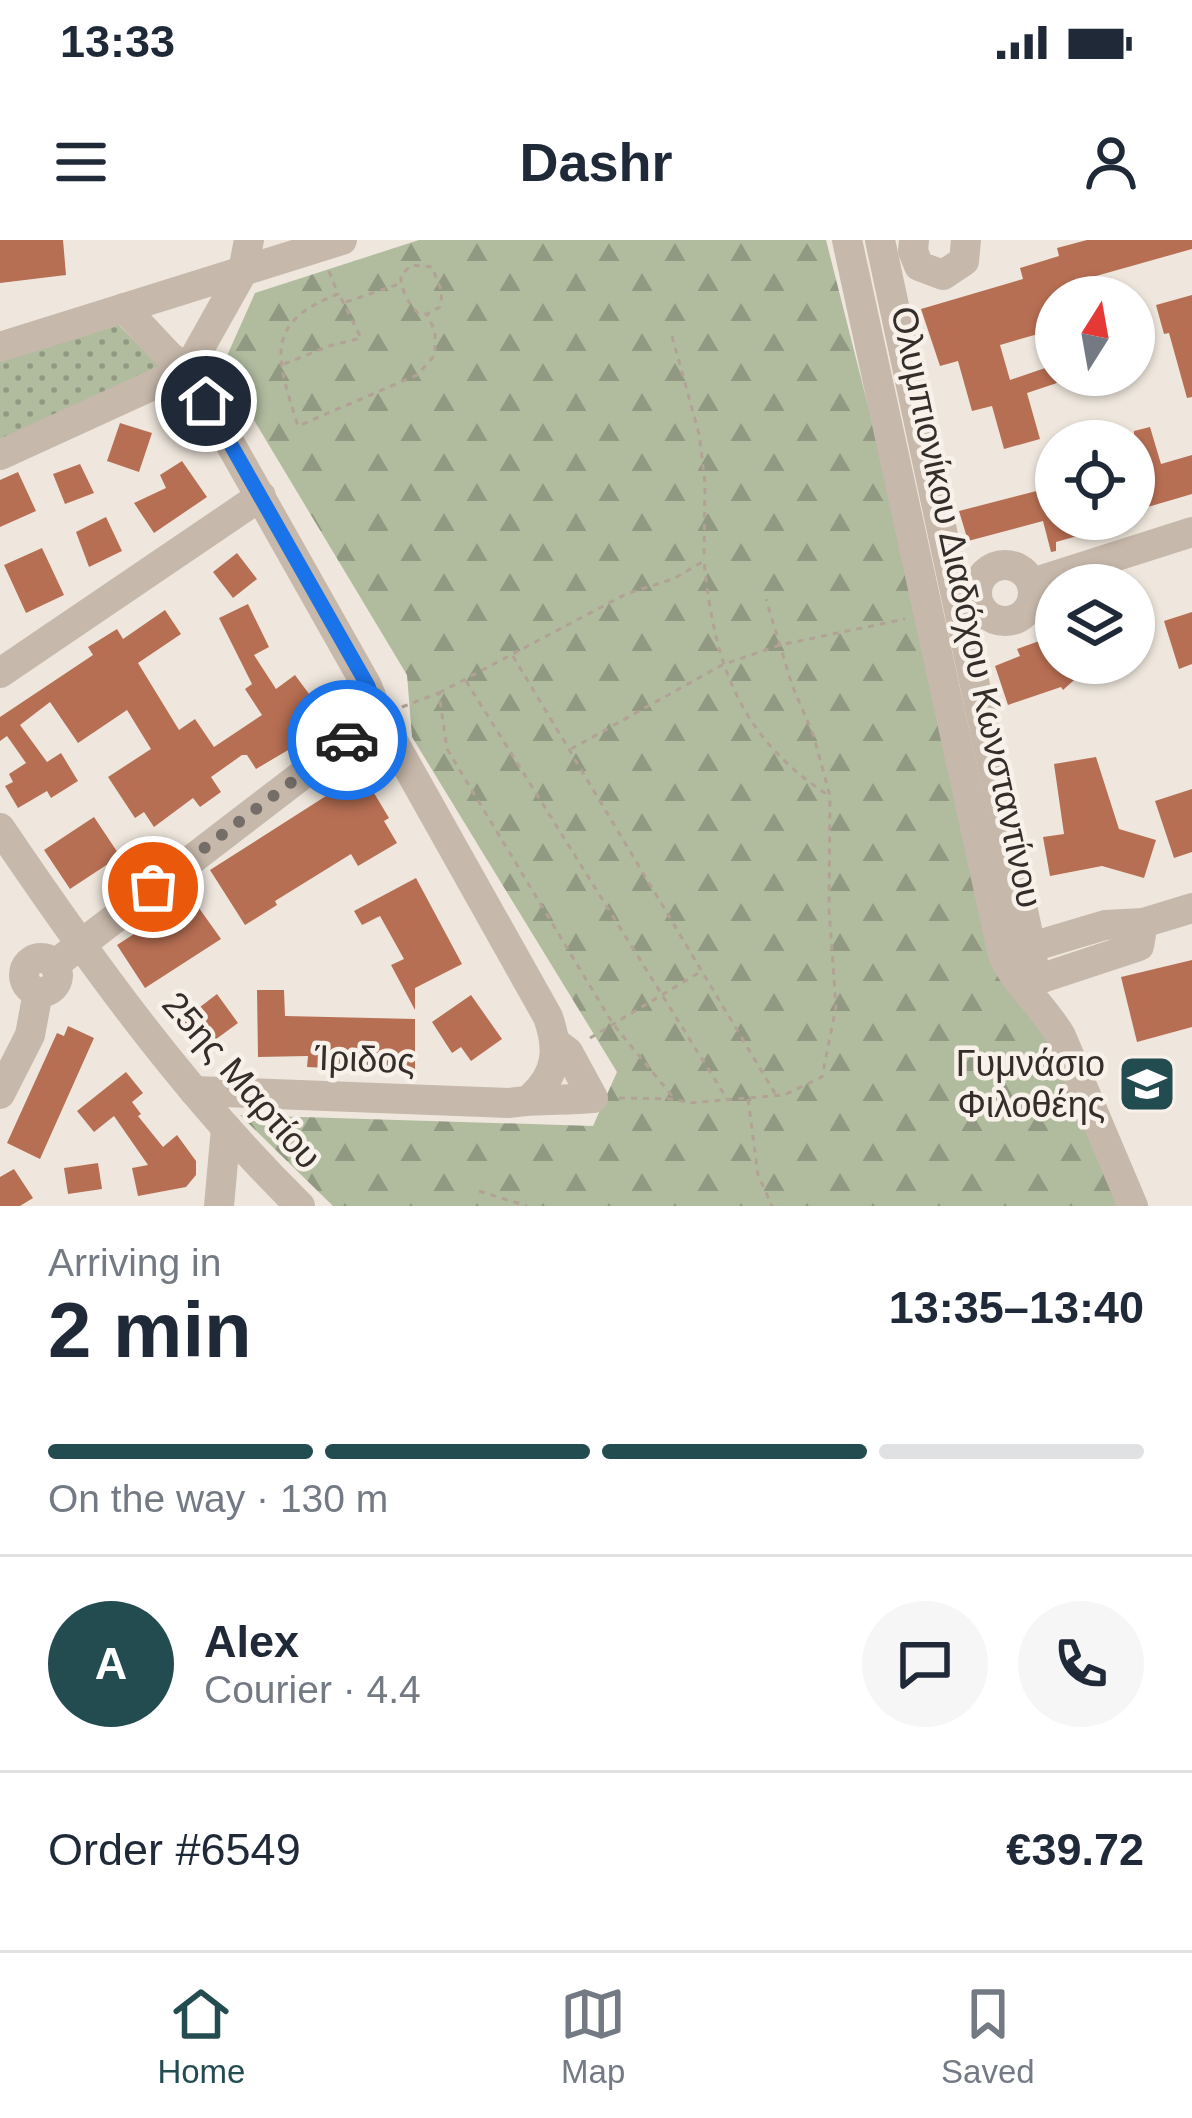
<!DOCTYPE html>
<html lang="en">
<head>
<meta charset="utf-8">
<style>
  :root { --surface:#fff; --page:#f6f6f7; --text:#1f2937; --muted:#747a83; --line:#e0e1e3; --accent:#234c51 }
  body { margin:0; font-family:Arial,sans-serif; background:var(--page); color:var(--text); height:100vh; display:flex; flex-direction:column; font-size:45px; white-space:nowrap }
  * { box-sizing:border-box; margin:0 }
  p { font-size:39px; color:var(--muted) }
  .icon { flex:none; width:66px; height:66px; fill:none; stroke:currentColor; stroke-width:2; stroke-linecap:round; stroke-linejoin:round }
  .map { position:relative; height:966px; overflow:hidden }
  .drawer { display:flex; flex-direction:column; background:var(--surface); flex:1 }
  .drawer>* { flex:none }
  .needle { width:78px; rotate:11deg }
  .buttons { position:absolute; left:1035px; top:36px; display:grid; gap:24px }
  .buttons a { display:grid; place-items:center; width:120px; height:120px; border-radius:50%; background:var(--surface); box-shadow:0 3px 9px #0004; font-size:60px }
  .pin { position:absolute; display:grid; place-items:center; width:102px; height:102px; color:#fff; margin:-51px; border:6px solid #fff; border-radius:50%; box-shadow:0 3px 12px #0007 }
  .courier { position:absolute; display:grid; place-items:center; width:120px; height:120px; margin:-60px; border:9px solid #1a73e8; border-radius:50%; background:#fff; color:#222; box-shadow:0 3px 15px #0007 }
  .head em { font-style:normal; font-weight:700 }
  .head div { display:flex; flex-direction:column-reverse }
  .head { display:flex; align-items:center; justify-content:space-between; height:204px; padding:0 48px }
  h1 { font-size:78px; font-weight:700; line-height:90px }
  .bar { display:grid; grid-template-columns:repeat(4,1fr); gap:18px 12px; align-content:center; height:144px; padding:0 48px }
  .bar i { height:15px; border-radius:9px; background:var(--line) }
  .bar .on { background:var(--accent) }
  .bar p { grid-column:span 4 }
  .line { display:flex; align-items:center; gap:30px; padding:0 48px; border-top:3px solid var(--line) }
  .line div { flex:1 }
  .round { display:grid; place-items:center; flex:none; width:126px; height:126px; border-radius:63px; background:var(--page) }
  .status { display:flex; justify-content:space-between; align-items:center; height:84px; padding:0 60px; background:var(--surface); direction:ltr }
  .status svg { height:33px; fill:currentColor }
  header { display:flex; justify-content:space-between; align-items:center; height:156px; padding:0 48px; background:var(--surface); font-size:54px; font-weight:700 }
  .menu { display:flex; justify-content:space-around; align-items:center; height:168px; border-top:3px solid var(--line); background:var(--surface); font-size:33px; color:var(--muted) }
  .menu a { display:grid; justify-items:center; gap:6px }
  .menu .on { color:var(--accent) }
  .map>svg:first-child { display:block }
  .grass { fill:url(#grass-dots) }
  .forest { fill:url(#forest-firs) }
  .building { fill:#b76f53 }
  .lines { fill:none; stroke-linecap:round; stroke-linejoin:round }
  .path { stroke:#b1a295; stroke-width:3; stroke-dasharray:6 6; stroke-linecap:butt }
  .minor { stroke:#c6b8aa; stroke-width:30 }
  .done { stroke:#756e68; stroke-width:12; stroke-dasharray:0 21.6 }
  .route { stroke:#1a73e8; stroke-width:15 }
  .labels { text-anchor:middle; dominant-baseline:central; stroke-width:9; stroke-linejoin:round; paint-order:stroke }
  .street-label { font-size:36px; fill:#342d29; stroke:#f7f1e9 }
  .poi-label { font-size:36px; fill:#342d29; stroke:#f7f1e9; text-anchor:end }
</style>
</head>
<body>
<div class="status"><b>13:33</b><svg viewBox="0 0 49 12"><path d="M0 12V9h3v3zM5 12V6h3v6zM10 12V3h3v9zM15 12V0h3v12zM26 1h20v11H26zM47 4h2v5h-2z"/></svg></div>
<header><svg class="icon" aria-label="menu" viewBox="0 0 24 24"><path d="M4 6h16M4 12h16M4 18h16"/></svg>Dashr<svg class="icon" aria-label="person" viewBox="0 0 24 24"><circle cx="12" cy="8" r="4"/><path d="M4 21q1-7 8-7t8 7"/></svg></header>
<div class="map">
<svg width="1192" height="966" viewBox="0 0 1192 966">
  <defs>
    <pattern id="grass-dots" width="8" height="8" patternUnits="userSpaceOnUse" patternTransform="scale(3)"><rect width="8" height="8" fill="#b1bc9f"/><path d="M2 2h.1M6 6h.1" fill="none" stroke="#919982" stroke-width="1.8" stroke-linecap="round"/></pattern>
    <pattern id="forest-firs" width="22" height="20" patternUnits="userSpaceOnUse" patternTransform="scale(3)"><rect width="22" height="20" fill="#b1bc9f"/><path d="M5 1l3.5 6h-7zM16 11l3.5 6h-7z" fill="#919982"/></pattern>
  </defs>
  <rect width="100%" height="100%" fill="#efe7dd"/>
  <polygon class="grass" points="112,78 166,133 0,203 0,119"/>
  <polygon class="forest" points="419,0 826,0 897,280 1054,805 1117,966 333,966 240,875 593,886 617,832 412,497 407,435 222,127 255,53"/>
  <g class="building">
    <polygon points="0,0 63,0 66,35 0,43"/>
    <polygon points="1087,0 1192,0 1192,9 1096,36 1102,57 1056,57 1056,98 1041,103 1038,94 1000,105 1010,140 1051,126 1057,143 1027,153 1040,199 1004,209 992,166 972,171 958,121 940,126 921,69 1023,39 1020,28 1059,16 1057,8"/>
    <polygon points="1192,55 1192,157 1187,158 1169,93 1164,94 1156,65"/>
    <polygon points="120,183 152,193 139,232 107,221"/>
    <polygon points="1150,187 1161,224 1192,215 1192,254 1141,269 1134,245 1134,191"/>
    <polygon points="182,221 207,257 154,293 134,263 166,248 160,235"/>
    <polygon points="80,224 94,253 65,264 53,234"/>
    <polygon points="18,232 36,271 0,287 0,240"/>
    <polygon points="1056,246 1056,279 1119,279 1120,284 1056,302 1056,311 1051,312 1043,281 968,301 959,271"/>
    <polygon points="106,277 122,311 89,327 76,292"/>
    <polygon points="42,308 64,355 26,373 4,325"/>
    <polygon points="237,313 257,339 233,358 213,332"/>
    <polygon points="248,364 269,407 254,415 276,449 295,435 321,470 301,485 306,492 298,498 300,503 256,529 247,515 242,515 211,537 221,552 200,567 193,558 154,587 144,572 135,578 108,537 151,509 127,470 78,503 50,462 20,485 47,522 61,513 78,541 51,558 47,551 18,568 5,546 13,542 9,534 26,523 7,496 0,501 0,477 93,415 88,407 117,389 123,399 165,370 181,394 138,423 179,490 195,479 214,507 262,475 245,449 252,444 219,378"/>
    <polygon points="1192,372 1192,424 1179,429 1164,381"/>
    <polygon points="1056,384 1056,423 1075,423 1083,432 1063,450 1061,447 1008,465 995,426 1020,416 1017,409 1042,400"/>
    <polygon points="1096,517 1119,589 1156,600 1144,638 1102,626 1050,636 1043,597 1064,594 1054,524"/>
    <polygon points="362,533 389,578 384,581 397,603 358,626 351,614 275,661 277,665 245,685 210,630"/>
    <polygon points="1192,549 1192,612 1174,618 1155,561"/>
    <polygon points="94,577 120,616 70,649 44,610"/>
    <polygon points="416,638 462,724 415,748 415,770 391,725 404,719 380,676 362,685 354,671"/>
    <polygon points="194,661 221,699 145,748 117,705 148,685 152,690"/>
    <polygon points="1192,720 1192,787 1137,802 1121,737"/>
    <polygon points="257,750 284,750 285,776 415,779 415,832 307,827 308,816 258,817"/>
    <polygon points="217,754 238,783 204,808 183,780"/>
    <polygon points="471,755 502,799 471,821 461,807 452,813 432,782"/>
    <polygon points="68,786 94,798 40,919 7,903 57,793 64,796"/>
    <polygon points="126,832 143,853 132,862 141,874 138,876 163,907 177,895 196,921 196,935 186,947 138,956 132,928 148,925 114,876 94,892 77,871"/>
    <polygon points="98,923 102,949 68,954 64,928"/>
    <polygon points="14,929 33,958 20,966 0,966 0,937"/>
  </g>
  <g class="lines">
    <g class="path">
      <path d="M329 31 338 54C262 83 277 119 298 186L417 135 435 115V92L427 74 440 67 442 52 432 27 412 25 401 35C400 49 409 65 419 74H427"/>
      <polyline points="346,62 399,44"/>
      <polyline points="672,96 699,194 705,243 704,319"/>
      <polyline points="284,124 329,106 361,98 340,56"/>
      <polyline points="513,416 776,855"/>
      <polyline points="466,441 727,859"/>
      <path d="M439 453 626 354 673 339 704 321C714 423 739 497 828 555"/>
      <polyline points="402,467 439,453 447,509 613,784 673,857"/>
      <polyline points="571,509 722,425 780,405 905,379"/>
      <polyline points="590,798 700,732"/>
      <polyline points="619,858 674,859 689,863 784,855 822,837 836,767 829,669 830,556 813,494 792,445 766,359"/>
      <polyline points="748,859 758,935 772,966"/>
      <polyline points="479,951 527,966"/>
    </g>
    <g class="minor">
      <path d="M847 0 1003 715C1016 744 1045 768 1061 796L1133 966"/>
      <polyline points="880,0 1031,708 1033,724 1024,744"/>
      <polyline points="914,0 913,11 919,26 943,35 964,21 966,0"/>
      <path d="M124 68 170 117 188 129 367 446 379 476 548 777C559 808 558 833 532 857"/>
      <polyline points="0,107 342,0"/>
      <polyline points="0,215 188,129 243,31 249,0"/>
      <circle cx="1005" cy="353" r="28"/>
      <polyline points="1032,343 1192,292"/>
      <polyline points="0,433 261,256"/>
      <path d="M0 588C90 721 185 853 300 966"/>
      <polyline points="1015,712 1105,685 1143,683 1192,668"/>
      <circle cx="41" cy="735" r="17"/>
      <polyline points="54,725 379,476"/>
      <polyline points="1024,744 1139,706 1143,683"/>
      <path d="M194 851 509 863C538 858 564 861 593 858L568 812 556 803"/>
      <polyline points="0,854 30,795 38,752"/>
      <polyline points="219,966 226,888"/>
    </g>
  </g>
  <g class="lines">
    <polyline class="done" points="153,647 347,500"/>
    <polyline class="route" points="206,161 368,446 379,476 347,500"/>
  </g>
  <defs>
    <symbol id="school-square" viewBox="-11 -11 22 22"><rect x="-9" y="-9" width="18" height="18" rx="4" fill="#234c51" stroke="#f7f1e9"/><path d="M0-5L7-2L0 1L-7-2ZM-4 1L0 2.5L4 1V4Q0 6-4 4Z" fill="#fff"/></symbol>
  </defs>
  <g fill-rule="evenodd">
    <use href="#school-square" x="1114" y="811" width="66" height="66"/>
  </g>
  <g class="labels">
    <g class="street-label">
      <text transform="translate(967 367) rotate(78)">Ολυμπιονίκου Διαδόχου Κωνσταντίνου</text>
      <text transform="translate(365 819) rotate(2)">Ίριδος</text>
      <text transform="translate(242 840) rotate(49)">25ης Μαρτίου</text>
    </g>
    <g class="poi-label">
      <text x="1105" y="823">Γυμνάσιο<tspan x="1105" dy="41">Φιλοθέης</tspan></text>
    </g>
  </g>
</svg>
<div class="buttons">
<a><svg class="needle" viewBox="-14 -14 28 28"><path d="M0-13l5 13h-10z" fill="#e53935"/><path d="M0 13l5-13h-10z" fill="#747a83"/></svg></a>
<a><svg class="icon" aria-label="locate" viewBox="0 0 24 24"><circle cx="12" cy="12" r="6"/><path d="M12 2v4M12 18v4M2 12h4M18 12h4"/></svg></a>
<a><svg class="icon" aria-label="layers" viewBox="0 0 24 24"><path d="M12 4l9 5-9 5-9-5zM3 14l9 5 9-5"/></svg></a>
</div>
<div class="pin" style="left:153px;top:647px;background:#ea580c"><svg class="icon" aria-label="bag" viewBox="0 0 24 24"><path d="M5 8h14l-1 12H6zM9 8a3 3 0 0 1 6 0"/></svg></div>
<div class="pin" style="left:206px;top:161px;background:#1f2937"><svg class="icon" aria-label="home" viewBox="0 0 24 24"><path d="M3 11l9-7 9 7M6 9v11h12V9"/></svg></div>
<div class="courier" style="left:347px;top:500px"><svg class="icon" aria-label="car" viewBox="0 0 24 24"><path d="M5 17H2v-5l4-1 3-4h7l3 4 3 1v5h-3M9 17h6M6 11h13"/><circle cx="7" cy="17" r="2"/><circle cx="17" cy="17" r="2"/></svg></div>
</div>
<section class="drawer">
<div class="head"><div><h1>2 min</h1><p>Arriving in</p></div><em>13:35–13:40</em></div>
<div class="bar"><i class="on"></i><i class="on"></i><i class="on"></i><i></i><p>On the way · 130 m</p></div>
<div class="line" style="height:216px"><b class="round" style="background:var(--accent);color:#fff">A</b><div><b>Alex</b><p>Courier · 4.4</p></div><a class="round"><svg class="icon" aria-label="chat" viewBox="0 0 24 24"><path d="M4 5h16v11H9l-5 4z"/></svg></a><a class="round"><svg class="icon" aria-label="phone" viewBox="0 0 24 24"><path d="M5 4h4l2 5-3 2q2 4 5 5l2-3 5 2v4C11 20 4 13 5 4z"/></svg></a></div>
<div class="line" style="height:156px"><div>Order #6549</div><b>€39.72</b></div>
</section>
<nav class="menu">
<a class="on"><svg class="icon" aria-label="home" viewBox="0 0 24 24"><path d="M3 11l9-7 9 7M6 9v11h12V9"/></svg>Home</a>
<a><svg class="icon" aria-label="map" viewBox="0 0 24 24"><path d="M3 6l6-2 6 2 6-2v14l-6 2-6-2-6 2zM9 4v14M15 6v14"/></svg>Map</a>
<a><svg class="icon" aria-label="saved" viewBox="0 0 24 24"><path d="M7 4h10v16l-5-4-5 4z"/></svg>Saved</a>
</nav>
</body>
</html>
